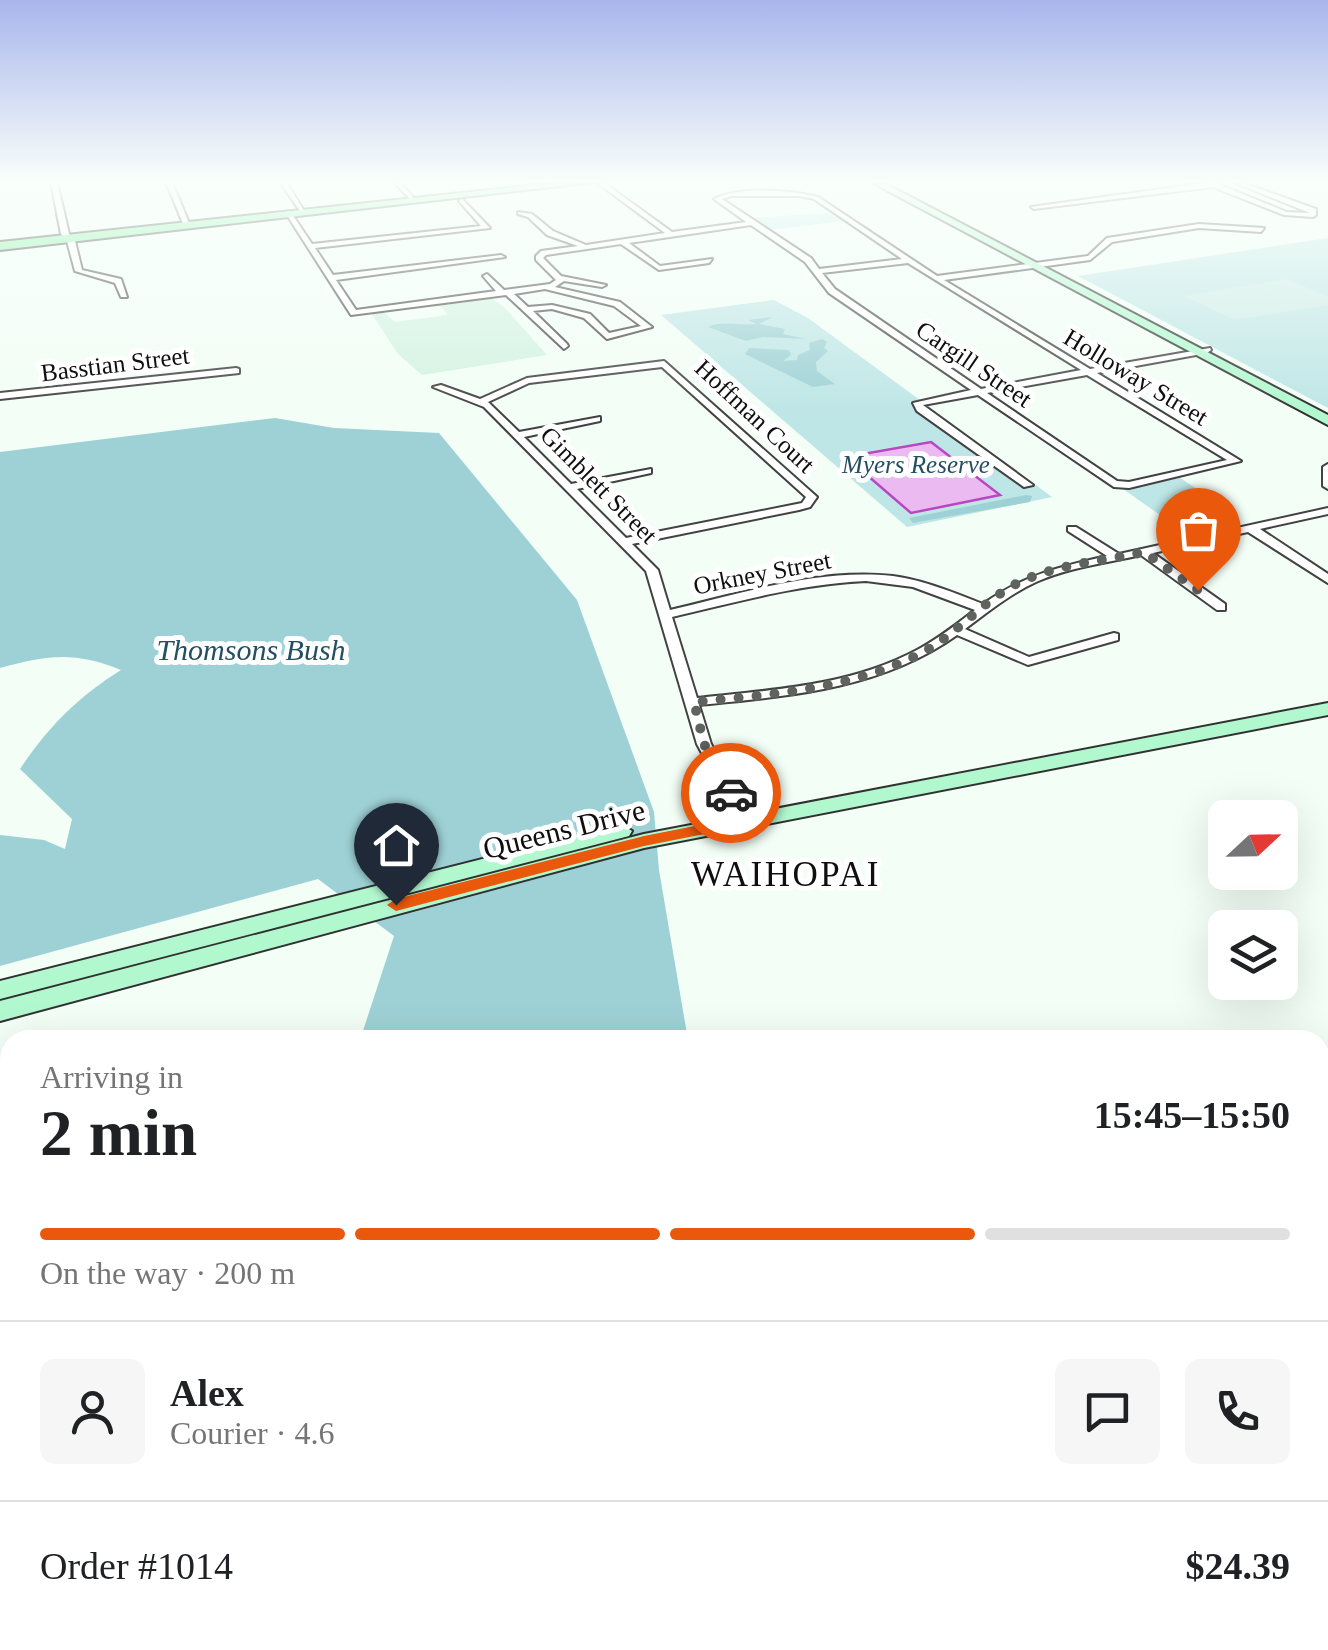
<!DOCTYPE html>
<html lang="en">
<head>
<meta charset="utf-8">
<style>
  :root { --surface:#fff; --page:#f6f6f6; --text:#202124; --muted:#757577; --line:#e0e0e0; --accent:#ea580c }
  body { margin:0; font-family:"Times New Roman",serif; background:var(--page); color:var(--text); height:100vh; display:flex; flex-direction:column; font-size:38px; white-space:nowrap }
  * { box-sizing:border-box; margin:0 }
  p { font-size:32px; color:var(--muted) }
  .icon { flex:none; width:55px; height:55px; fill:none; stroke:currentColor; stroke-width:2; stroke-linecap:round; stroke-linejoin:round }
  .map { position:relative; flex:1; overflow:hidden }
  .side { position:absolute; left:0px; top:1030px; width:1330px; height:620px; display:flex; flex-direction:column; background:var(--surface); border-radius:30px 30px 0 0; box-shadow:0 10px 40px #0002 }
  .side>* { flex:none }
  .needle { width:65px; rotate:68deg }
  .buttons { position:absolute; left:1208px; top:800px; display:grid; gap:20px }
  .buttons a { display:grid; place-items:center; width:90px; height:90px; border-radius:15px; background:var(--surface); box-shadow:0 10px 40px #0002; font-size:50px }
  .pin { position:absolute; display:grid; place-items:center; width:85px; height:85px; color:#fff; margin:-102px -42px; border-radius:50% 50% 50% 0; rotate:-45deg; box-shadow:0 0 10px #0007 }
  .pin .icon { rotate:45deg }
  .courier { position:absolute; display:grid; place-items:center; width:100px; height:100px; margin:-50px; border:8px solid #ea580c; border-radius:50%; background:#fff; color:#222; box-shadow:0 2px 12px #0007 }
  .head em { font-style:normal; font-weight:600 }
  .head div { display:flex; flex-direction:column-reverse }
  .head { display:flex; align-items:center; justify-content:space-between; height:170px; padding:0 40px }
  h1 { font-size:65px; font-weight:600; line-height:75px }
  .bar { display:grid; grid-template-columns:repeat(4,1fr); gap:15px 10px; align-content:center; height:120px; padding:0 40px }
  .bar i { height:12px; border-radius:8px; background:var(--line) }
  .bar .active { background:var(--accent) }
  .bar p { grid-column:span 4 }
  .line { display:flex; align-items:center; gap:25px; padding:0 40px; border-top:2px solid var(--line) }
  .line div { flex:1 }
  .round { display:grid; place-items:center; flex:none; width:105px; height:105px; border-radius:15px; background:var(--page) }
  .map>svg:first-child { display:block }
  .farmland { fill:#d3f2e1 }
  .green { fill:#bee6e6 }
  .forest { fill:#9ed1d5 }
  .pitch { fill:#ccebe7 }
  .water { fill:#ebbaf1; stroke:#b848c2; stroke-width:2.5 }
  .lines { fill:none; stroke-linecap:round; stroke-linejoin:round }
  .street-casing { stroke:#424242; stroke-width:4 }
  .secondary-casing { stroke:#313131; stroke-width:4 }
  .primary-casing { stroke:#202020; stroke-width:4 }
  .street { fill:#fff; fill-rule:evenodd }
  .secondary { fill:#b2f8cf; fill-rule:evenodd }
  .primary { fill:#73ed95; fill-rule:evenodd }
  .route { fill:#ea580c }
  .done { stroke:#5e6360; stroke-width:10; stroke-dasharray:0 18 }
  .labels { text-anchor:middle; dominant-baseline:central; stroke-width:10; stroke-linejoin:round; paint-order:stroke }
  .far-street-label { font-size:25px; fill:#0f0f0f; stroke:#fff }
  .far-park-label { font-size:25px; font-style:italic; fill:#244e61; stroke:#fff }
  .park-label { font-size:30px; font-style:italic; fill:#244e61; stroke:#fff }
  .street-label { font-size:30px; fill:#0f0f0f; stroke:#fff }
  .quarter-label { font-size:35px; letter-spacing:2.5px; fill:#0f0f0f; stroke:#fff }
</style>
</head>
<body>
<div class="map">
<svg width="1328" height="1650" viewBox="0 0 1328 1650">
  <rect width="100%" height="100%" fill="#f2fef6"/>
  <polygon class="farmland" points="490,297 505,308 547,355 422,375 398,354 371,313 383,312 395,322 447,315 440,304"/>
  <g class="green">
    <polygon points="829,213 842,221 770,230 751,218"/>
    <polygon points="1328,238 1328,408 1078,276"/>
    <polygon points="774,300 808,318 1052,497 907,527 661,315"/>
    <polygon points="1180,478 1216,501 1193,509 1210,531 1190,536 1123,489"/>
    <polygon points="365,1640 805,1640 808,1650 347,1650"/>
  </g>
  <g class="forest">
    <path d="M773 317 759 324 785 329 783 334 806 339 763 337 746 341 708 327C720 320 741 326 757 324L748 320Z"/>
    <polygon points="822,339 827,342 824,348 828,351 816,362 817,371 835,384 813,387 745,354 749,348 789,350 791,355 783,361 797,360 798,355 810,350 809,343"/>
    <path d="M275 418 334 428 439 433 577 600 654 812 659 870 688 1040H360L394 936 318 879 0 966V835L44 840 65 849 72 819 20 769C48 727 78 697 121 670 74 651 48 655 0 668V452Z"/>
    <polygon points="1026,495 1032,496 1030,502 913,523 909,518"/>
    <polygon points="605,1640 793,1640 794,1650 602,1650"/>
  </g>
  <polygon class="pitch" points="1287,279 1328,297 1328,305 1235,320 1184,296"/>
  <polygon class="water" points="931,442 1000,495 911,513 846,457"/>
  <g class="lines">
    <defs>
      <g id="street">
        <polygon points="51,182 57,182 69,234 75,241 82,270 121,279 127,297 121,297 115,283 75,271 67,241 61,234"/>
        <polygon points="166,182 172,182 191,228 184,226"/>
        <polygon points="280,182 286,182 306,214 302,214"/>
        <polygon points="394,182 400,182 417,202 413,202"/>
        <path d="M596 182H603L672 232 746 222 714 199C739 186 790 190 818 197L937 276 1088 256 1107 238 1199 224 1264 228 1261 232 1199 228 1112 242 1090 260 944 280 1090 369 1210 348 1211 350 1207 353 1097 373 1241 461 1129 488 1114 487 978 395 923 405 1033 485 1024 487 917 411 913 403 971 390 829 293 805 262 751 225 629 243 660 266 712 259 709 263 659 270 621 244 546 255 543 258 561 276 606 285 602 287 564 281 555 287 620 302 652 327 607 339 584 318 552 309 533 311 567 344 568 346 564 349 506 295 351 315 285 212 290 211 312 244 481 226 459 201 462 199 490 228 315 248 333 275 501 255 505 257 336 280 356 310 496 291 483 276 487 274 504 290 550 284 556 280 536 260V256L541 251 578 246 547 235 528 217 518 214V212L532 214 553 231 586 245 665 233ZM732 196H799L814 199 902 259 819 269 811 258 722 199ZM908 263 1081 370 981 389 835 289 822 273ZM545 289 614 306 641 326 609 333 590 314 552 305 528 307 514 294ZM1087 375 1227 460 1129 482 1117 481 987 393Z"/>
        <polygon points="1212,182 1218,182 1218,184 1287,212 1310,213 1233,182 1241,182 1316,209 1316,215 1313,217 1284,215 1213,187 1034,209 1031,207"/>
        <path d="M664 361 817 497 810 507 799 510 632 544 658 570 670 610C743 593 818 568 893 576 924 580 954 593 983 604 1024 575 1059 567 1107 556L1068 531V527H1076L1119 554 1328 508V514L1260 529 1328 574V583L1248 532 1153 553 1225 604V610H1217L1141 555C1107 563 1069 567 1036 582 1010 594 988 612 965 629L1029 657 1114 633 1118 634V640L1028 665 957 635C881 689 790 696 699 705L711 744 752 821 750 824H740L697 744 646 571 484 407 433 387 441 385 480 399 527 378ZM662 367 806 497 802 503 626 538 577 489 651 473V469L571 484 524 437 600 421V417L519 432 488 402 529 383ZM866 581 913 587 975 610C957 624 938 639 917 650 850 686 771 690 697 698L672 617C737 602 799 584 866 581Z"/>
        <polygon points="236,368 239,369 239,373 0,399 0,393"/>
        <polygon points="1328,464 1328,489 1323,486 1323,467"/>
      </g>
      <g id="secondary">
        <polygon points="871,182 882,182 1328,415 1328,425"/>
        <polygon points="1328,703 1328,715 644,848 0,1021 0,1001 644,834"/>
        <polygon points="621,824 632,831 629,836 0,999 0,981"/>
      </g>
      <polygon id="primary" points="565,182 595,182 0,250 0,242"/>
    </defs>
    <use href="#street" class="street-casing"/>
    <use href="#secondary" class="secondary-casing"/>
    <use href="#primary" class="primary-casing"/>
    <use href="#street" class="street"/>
    <use href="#secondary" class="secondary"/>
    <use href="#primary" class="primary"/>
  </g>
  <linearGradient id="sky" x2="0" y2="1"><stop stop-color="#a9b6ec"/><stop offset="0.44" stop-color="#f9fffb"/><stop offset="1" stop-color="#f9fffb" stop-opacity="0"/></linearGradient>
  <rect width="1328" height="412" fill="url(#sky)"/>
  <polygon class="route" points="725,790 736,790 753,821 750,825 644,846 396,911 387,905 396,899 644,836 735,818 723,793"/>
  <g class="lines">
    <path class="done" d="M731 793 704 744 694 702C769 695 850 689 918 655 951 638 974 611 1004 591 1043 565 1100 562 1144 552L1198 590"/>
  </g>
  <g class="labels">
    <g class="far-street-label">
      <text transform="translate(115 364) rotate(-7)">Basstian Street</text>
      <text transform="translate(974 364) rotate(34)">Cargill Street</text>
      <text transform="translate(1136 377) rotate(31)">Holloway Street</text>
      <text transform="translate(755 416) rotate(43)">Hoffman Court</text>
      <text transform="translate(599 485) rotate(45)">Gimblett Street</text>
      <text transform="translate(762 573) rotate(-11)">Orkney Street</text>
    </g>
    <g class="far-park-label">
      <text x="916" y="464">Myers Reserve</text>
    </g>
    <g class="park-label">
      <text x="251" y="649">Thomsons Bush</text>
    </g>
    <g class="street-label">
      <text transform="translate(564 829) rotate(-14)">Queens Drive</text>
    </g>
    <g class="quarter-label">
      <text x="786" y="874">WAIHOPAI</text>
    </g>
  </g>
</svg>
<div class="buttons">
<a><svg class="needle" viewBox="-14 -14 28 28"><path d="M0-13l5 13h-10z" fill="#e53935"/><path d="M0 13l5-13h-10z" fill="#757577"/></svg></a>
<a><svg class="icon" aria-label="layers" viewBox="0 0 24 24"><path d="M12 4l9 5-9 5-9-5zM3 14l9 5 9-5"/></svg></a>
</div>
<div class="pin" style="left:1198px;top:590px;background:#ea580c"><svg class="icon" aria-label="bag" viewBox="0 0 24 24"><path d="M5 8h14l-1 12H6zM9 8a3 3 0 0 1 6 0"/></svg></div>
<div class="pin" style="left:396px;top:905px;background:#1f2937"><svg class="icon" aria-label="home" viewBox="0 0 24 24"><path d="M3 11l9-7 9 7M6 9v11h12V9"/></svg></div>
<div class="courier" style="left:731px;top:793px"><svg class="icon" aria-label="car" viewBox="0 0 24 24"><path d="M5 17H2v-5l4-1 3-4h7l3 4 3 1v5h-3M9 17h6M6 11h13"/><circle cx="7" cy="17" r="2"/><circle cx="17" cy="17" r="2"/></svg></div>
<section class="side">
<div class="head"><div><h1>2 min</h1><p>Arriving in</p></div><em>15:45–15:50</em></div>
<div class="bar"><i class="active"></i><i class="active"></i><i class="active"></i><i></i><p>On the way · 200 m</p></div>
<div class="line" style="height:180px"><a class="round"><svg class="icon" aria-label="person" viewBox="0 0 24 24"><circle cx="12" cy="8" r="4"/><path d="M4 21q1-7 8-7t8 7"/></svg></a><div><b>Alex</b><p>Courier · 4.6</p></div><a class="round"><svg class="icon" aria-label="chat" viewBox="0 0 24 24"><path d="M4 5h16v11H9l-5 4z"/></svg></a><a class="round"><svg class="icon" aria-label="phone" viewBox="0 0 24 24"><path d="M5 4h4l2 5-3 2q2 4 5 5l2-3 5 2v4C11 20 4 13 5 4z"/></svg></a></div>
<div class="line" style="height:130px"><div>Order #1014</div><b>$24.39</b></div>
</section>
</div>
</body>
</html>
